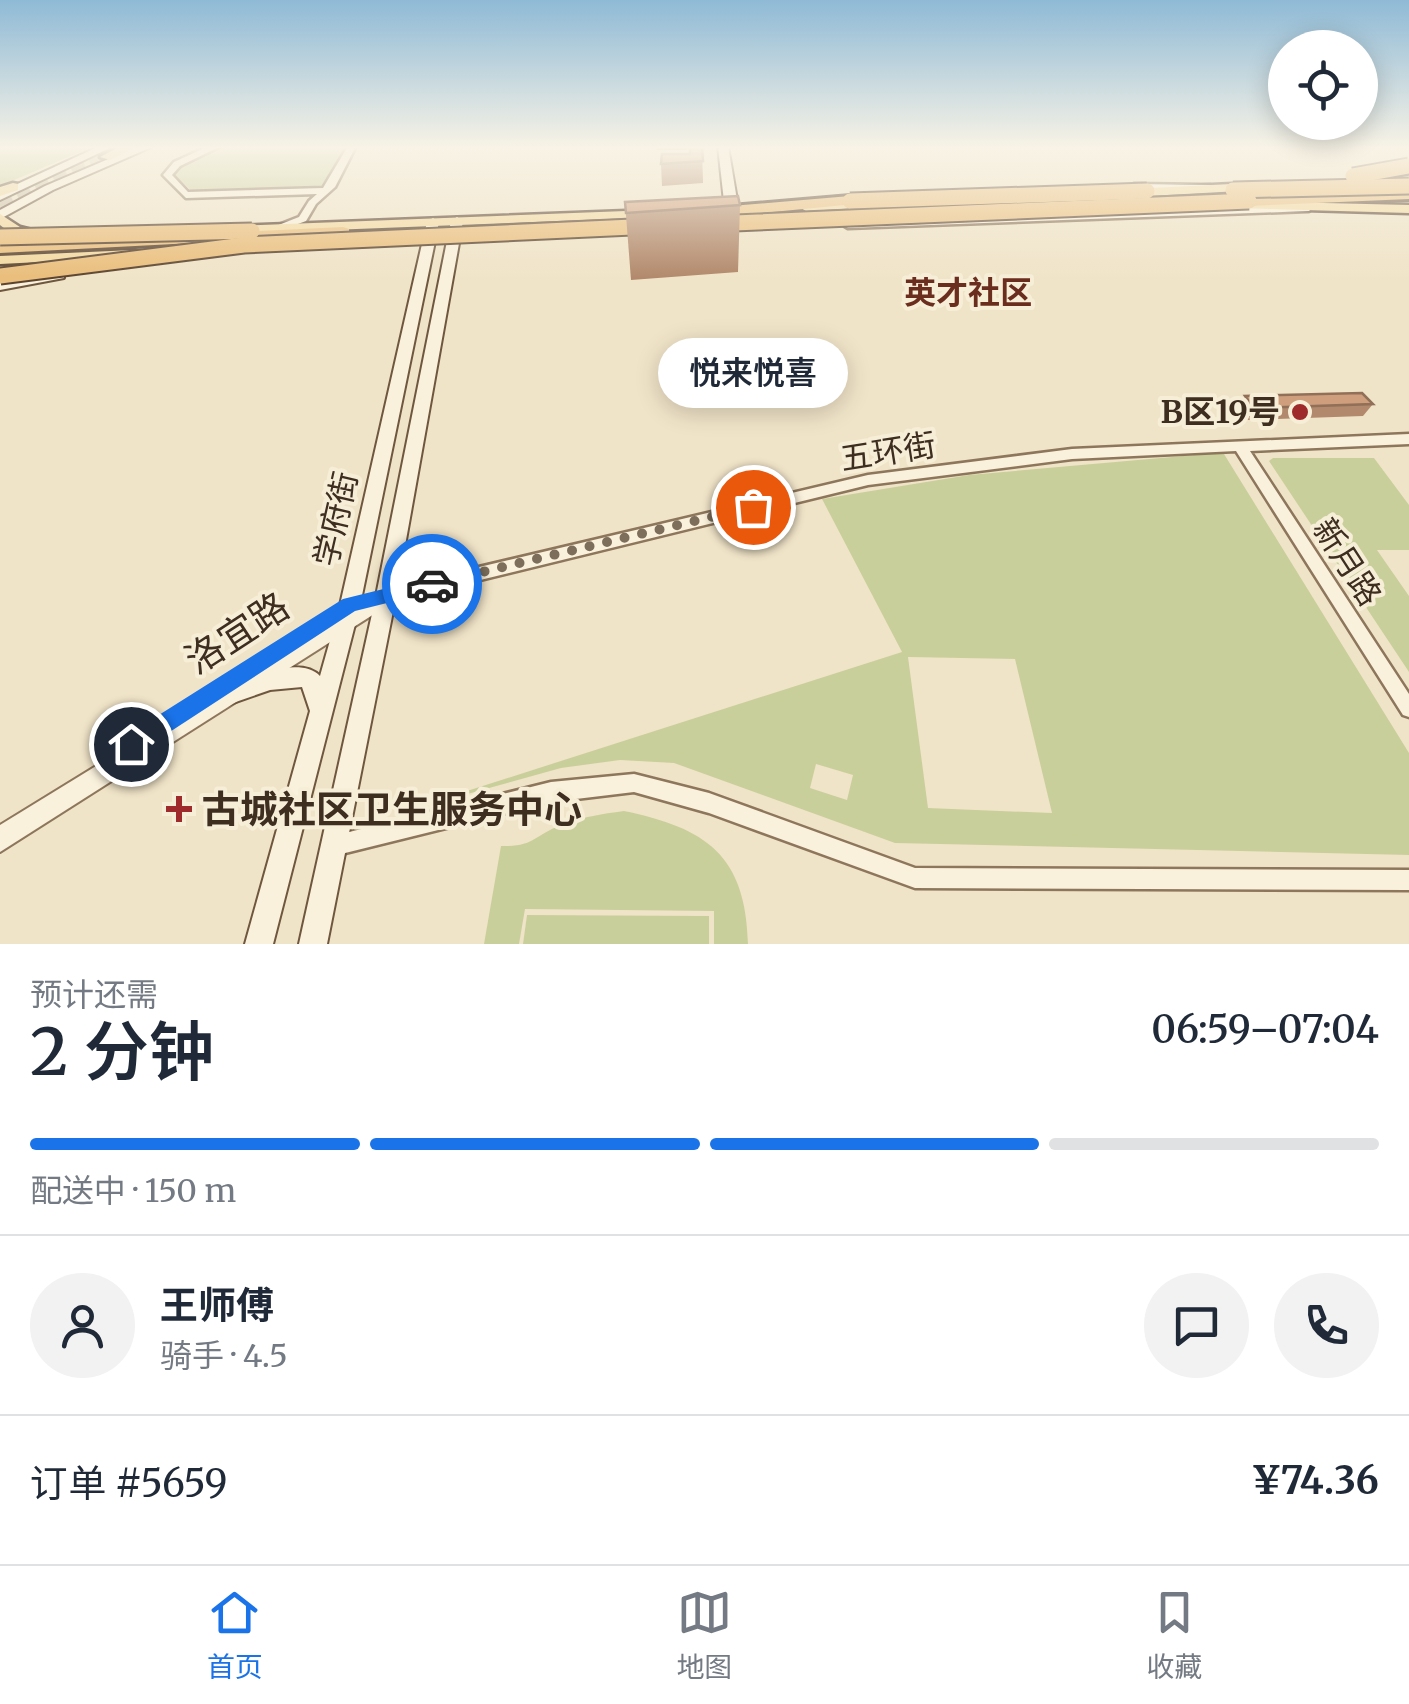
<!DOCTYPE html>
<html lang="zh">
<head>
<meta charset="utf-8">
<style>
  :root { --surface:#fff; --page:#f2f2f3; --text:#1f2937; --muted:#747a83; --line:#e0e1e3; --accent:#1a73e8 }
  body { margin:0; font-family:Merriweather,"Noto Sans SC",serif; background:var(--page); color:var(--text); height:100vh; display:flex; flex-direction:column; font-size:38px; white-space:nowrap }
  * { box-sizing:border-box; margin:0 }
  p { font-size:32px; color:var(--muted) }
  .icon { flex:none; width:55px; height:55px; fill:none; stroke:currentColor; stroke-width:2; stroke-linecap:round; stroke-linejoin:round }
  .map { position:relative; height:944px; overflow:hidden }
  .sheet { display:flex; flex-direction:column; background:var(--surface); flex:1 }
  .sheet>* { flex:none }
  .tools { position:absolute; left:1268px; top:30px; display:grid; gap:20px }
  .tools a { display:grid; place-items:center; width:110px; height:110px; border-radius:50%; background:var(--surface); box-shadow:0 5px 25px #0003; font-size:50px }
  .pin { position:absolute; display:grid; place-items:center; width:85px; height:85px; color:#fff; margin:-42px; border:5px solid #fff; border-radius:50%; box-shadow:0 2px 10px #0007 }
  .courier { position:absolute; display:grid; place-items:center; width:100px; height:100px; margin:-50px; border:8px solid #1a73e8; border-radius:50%; background:#fff; color:#222; box-shadow:0 2px 12px #0007 }
  .bubble { position:absolute; height:70px; border-radius:35px; background:var(--surface); box-shadow:0 5px 25px #0003; font-size:32px; font-weight:600; line-height:70px; text-align:center }
  .head em { font-style:normal; font-weight:600 }
  .head div { display:flex; flex-direction:column-reverse }
  .head { display:flex; align-items:center; justify-content:space-between; height:170px; padding:0 30px }
  h1 { font-size:65px; font-weight:600; line-height:75px }
  .bar { display:grid; grid-template-columns:repeat(4,1fr); gap:15px 10px; align-content:center; height:120px; padding:0 30px }
  .bar i { height:12px; border-radius:8px; background:var(--line) }
  .bar .current { background:var(--accent) }
  .bar p { grid-column:span 4 }
  .line { display:flex; align-items:center; gap:25px; padding:0 30px; border-top:2px solid var(--line) }
  .line div { flex:1 }
  .round { display:grid; place-items:center; flex:none; width:105px; height:105px; border-radius:52px; background:var(--page) }
  .tab-bar { display:flex; justify-content:space-around; align-items:center; height:140px; border-top:2px solid var(--line); background:var(--surface); font-size:28px; color:var(--muted) }
  .tab-bar a { display:grid; justify-items:center; gap:5px }
  .tab-bar .current { color:var(--accent) }
  .map>svg:first-child { display:block }
  .green { fill:#c9cf9b; fill-rule:evenodd }
  .lines { fill:none; stroke-linecap:round; stroke-linejoin:round }
  .primary-tunnel { stroke:#ccc0a6; stroke-width:14; stroke-dasharray:14 6; stroke-linecap:butt }
  .minor-casing { stroke:#8d765c; stroke-width:5 }
  .tertiary-casing { stroke:#8d765c; stroke-width:4 }
  .secondary-casing { stroke:#6f573f; stroke-width:4 }
  .primary-casing { stroke:#5b4430; stroke-width:5 }
  .trunk-casing { stroke:#5b4430; stroke-width:6 }
  .minor { fill:#faf1dc; fill-rule:evenodd }
  .tertiary { fill:#faf1dc; fill-rule:evenodd }
  .secondary { fill:#faf1dc; fill-rule:evenodd }
  .primary { fill:#f3d9a0; fill-rule:evenodd }
  .trunk { fill:#eabe7c; fill-rule:evenodd }
  .trunk-bridge-casing { stroke:#5b4430; stroke-width:19; stroke-linecap:butt }
  .trunk-bridge { stroke:#eabe7c; stroke-width:15 }
  .wall { fill:#b2896c }
  .building { fill:#cf9f7d; stroke:#916f58; stroke-width:2.5 }
  .route { fill:#1a73e8 }
  .done { stroke:#7c6e5b; stroke-width:10; stroke-dasharray:0 18 }
  .poi-dot { fill:#9e2a2b; stroke:#f7eed8; stroke-width:4 }
  .labels { text-anchor:middle; dominant-baseline:central; stroke-width:8; stroke-linejoin:round; paint-order:stroke }
  .far-quarter-label { font-size:32px; font-weight:bold; fill:#6b2e1e; stroke:#f7eed8 }
  .poi-label { font-size:32px; font-weight:bold; fill:#3d2e20; stroke:#f7eed8; text-anchor:end }
  .street-label { font-size:32px; fill:#3d2e20; stroke:#f7eed8 }
  .near-street-label { font-size:38px; fill:#3d2e20; stroke:#f7eed8 }
  .near-poi-label { font-size:38px; font-weight:bold; fill:#3d2e20; stroke:#f7eed8; text-anchor:start }
</style>
</head>
<body>
<div class="map">
<svg width="1409" height="944" viewBox="0 0 1409 944">
  <rect width="100%" height="100%" fill="#f0e4c8"/>
  <g class="green">
    <polygon points="0,146 94,146 0,186"/>
    <polygon points="223,146 345,146 322,188 193,192 173,174 182,165"/>
    <path d="M1206 454H1224L1409 753V855L895 843 674 763 620 760 561 768 395 814 902 652 822 499 969 475ZM908 657 1015 659 1052 813 928 808ZM816 764 853 775 847 800 810 788Z"/>
    <polygon points="1273,458 1374,458 1409,505 1409,550 1377,550 1409,596 1409,672 1269,461"/>
    <path d="M624 811C706 828 746 855 748 944H714V911L525 909 519 944H484L501 846C534 847 533 836 561 825 582 817 601 814 624 811Z"/>
    <polygon points="527,915 709,916 709,944 523,944"/>
  </g>
  <g class="lines">
    <polyline class="primary-tunnel" points="0,206 106,157"/>
    <defs>
      <g id="minor">
        <polygon points="209,146 221,146 180,166 172,175 188,192 323,188 348,146 356,146 335,187 316,204 306,221 279,231 276,230 276,226 299,217 309,201 317,194 186,198 163,175 174,162"/>
        <polygon points="1134,184 1210,185 1215,188 1210,191 1137,189 1134,188"/>
        <polygon points="1306,206 1311,209 1309,211 848,228 843,225 848,222"/>
        <polygon points="1409,434 1409,444 1250,451 1409,694 1409,717 1403,715 1236,451 1072,459 868,485 386,603 380,601 378,596 380,591 386,589 868,475 1072,449"/>
        <polygon points="634,774 709,793 915,868 1409,870 1409,890 915,888 709,813 634,792 551,802 333,856 326,853 323,846 326,839 333,836 551,782"/>
      </g>
      <polygon id="tertiary" points="386,588 393,590 396,596 393,602 0,852 0,825"/>
      <g id="secondary">
        <polygon points="100,146 114,146 0,200 0,192"/>
        <polygon points="139,146 154,146 53,190 0,219 0,210 45,186"/>
        <polygon points="718,146 728,146 740,218 732,218 725,211"/>
        <polygon points="457,217 463,221 396,596 327,944 299,944 376,596 451,221"/>
        <path d="M433 218 439 222 360 605 273 944H245L310 711 302 687 270 690 227 705 219 702 216 695 219 688C243 679 300 654 320 676L340 605 427 222Z"/>
        <polygon points="59,271 64,272 64,278 0,290 0,282"/>
      </g>
      <g id="primary">
        <polygon points="121,146 138,146 110,160 100,157"/>
        <polygon points="1409,173 1409,181 1361,185 1354,181 1361,177"/>
        <polygon points="13,183 18,184 18,190 0,196 0,187"/>
        <polygon points="1252,183 1257,184 1257,190 1131,197 1124,193 1131,189"/>
        <polygon points="872,200 877,201 877,207 806,211 799,207 806,203"/>
        <polygon points="1241,201 1409,205 1409,213 1236,208 1236,202"/>
        <polygon points="652,210 659,214 657,217 232,234 225,230 232,226"/>
        <path d="M0 214 20 227 44 233C31 243 12 235 0 225Z"/>
        <polygon points="133,250 140,254 138,257 0,264 0,256"/>
      </g>
      <g id="trunk">
        <polygon points="1409,189 1409,199 1249,206 1241,201 1249,196"/>
        <polygon points="850,196 855,198 855,204 731,216 723,211 731,206"/>
        <polygon points="343,227 349,229 349,235 0,253 0,243"/>
      </g>
    </defs>
    <use href="#minor" class="minor-casing"/>
    <use href="#tertiary" class="tertiary-casing"/>
    <use href="#secondary" class="secondary-casing"/>
    <use href="#primary" class="primary-casing"/>
    <use href="#trunk" class="trunk-casing"/>
    <use href="#minor" class="minor"/>
    <use href="#tertiary" class="tertiary"/>
    <use href="#secondary" class="secondary"/>
    <use href="#primary" class="primary"/>
    <use href="#trunk" class="trunk"/>
    <defs>
      <g id="trunk-bridge">
        <polyline points="1353,176 1409,166"/>
        <polyline points="1233,190 1409,186"/>
        <polyline points="850,201 1147,191"/>
        <polyline points="711,224 1249,201"/>
        <polyline points="0,237 252,231"/>
        <polyline points="0,276 244,245 654,226"/>
      </g>
    </defs>
    <use href="#trunk-bridge" class="trunk-bridge-casing"/>
    <use href="#trunk-bridge" class="trunk-bridge"/>
  </g>
  <g class="wall">
    <rect x="657" y="146" width="30" height="4"/>
    <polygon points="702,146 703,183 662,186 661,164 690,154"/>
    <polygon points="625,202 740,205 738,272 631,280"/>
    <polygon points="1245,396 1373,404 1363,416 1246,420 1237,408"/>
  </g>
  <g class="building">
    <polygon points="690,146 702,146 703,161 661,164 662,154 690,154"/>
    <polygon points="738,196 740,205 626,213 625,202"/>
    <polygon points="1362,393 1373,404 1254,408 1245,396"/>
  </g>
  <linearGradient id="sky" x2="0" y2="1"><stop stop-color="#8fbad6"/><stop offset="0.53" stop-color="#f8f3e6"/><stop offset="1" stop-color="#f8f3e6" stop-opacity="0"/></linearGradient>
  <rect width="1409" height="278" fill="url(#sky)"/>
  <polygon class="route" points="432,577 441,584 439,590 355,611 139,752 124,752 124,737 343,599"/>
  <g class="lines">
    <polyline class="done" points="432,584 753,507"/>
  </g>
  <g class="poi-dot">
    <circle cx="1300" cy="412" r="10"/>
    <path d="M174 794h10v10h10v10h-10v10h-10v-10h-10v-10h10z"/>
  </g>
  <g class="labels">
    <g class="far-quarter-label">
      <text x="968" y="293">英才社区</text>
    </g>
    <g class="poi-label">
      <text x="1280" y="412">B区19号</text>
    </g>
    <g class="street-label">
      <text transform="translate(888 452) rotate(-9)">五环街</text>
      <text transform="translate(336 519) rotate(-77)">学府街</text>
      <text transform="translate(1347 562) rotate(57)">新月路</text>
    </g>
    <g class="near-street-label">
      <text transform="translate(237 633) rotate(-33)">洛宜路</text>
    </g>
    <g class="near-poi-label">
      <text x="202" y="809">古城社区卫生服务中心</text>
    </g>
  </g>
</svg>
<div class="tools">
<a><svg class="icon" aria-label="locate" viewBox="0 0 24 24"><circle cx="12" cy="12" r="6"/><path d="M12 2v4M12 18v4M2 12h4M18 12h4"/></svg></a>
</div>
<div class="pin" style="left:753px;top:507px;background:#ea580c"><svg class="icon" aria-label="bag" viewBox="0 0 24 24"><path d="M5 8h14l-1 12H6zM9 8a3 3 0 0 1 6 0"/></svg></div>
<div class="pin" style="left:131px;top:744px;background:#1f2937"><svg class="icon" aria-label="home" viewBox="0 0 24 24"><path d="M3 11l9-7 9 7M6 9v11h12V9"/></svg></div>
<div class="courier" style="left:432px;top:584px"><svg class="icon" aria-label="car" viewBox="0 0 24 24"><path d="M5 17H2v-5l4-1 3-4h7l3 4 3 1v5h-3M9 17h6M6 11h13"/><circle cx="7" cy="17" r="2"/><circle cx="17" cy="17" r="2"/></svg></div>
<div class="bubble" style="left:658px;top:338px;width:190px">悦来悦喜</div>
</div>
<section class="sheet">
<div class="head"><div><h1>2 分钟</h1><p>预计还需</p></div><em>06:59–07:04</em></div>
<div class="bar"><i class="current"></i><i class="current"></i><i class="current"></i><i></i><p>配送中 · 150 m</p></div>
<div class="line" style="height:180px"><a class="round"><svg class="icon" aria-label="person" viewBox="0 0 24 24"><circle cx="12" cy="8" r="4"/><path d="M4 21q1-7 8-7t8 7"/></svg></a><div><b>王师傅</b><p>骑手 · 4.5</p></div><a class="round"><svg class="icon" aria-label="chat" viewBox="0 0 24 24"><path d="M4 5h16v11H9l-5 4z"/></svg></a><a class="round"><svg class="icon" aria-label="phone" viewBox="0 0 24 24"><path d="M5 4h4l2 5-3 2q2 4 5 5l2-3 5 2v4C11 20 4 13 5 4z"/></svg></a></div>
<div class="line" style="height:130px"><div>订单 #5659</div><b>¥74.36</b></div>
</section>
<nav class="tab-bar">
<a class="current"><svg class="icon" aria-label="home" viewBox="0 0 24 24"><path d="M3 11l9-7 9 7M6 9v11h12V9"/></svg>首页</a>
<a><svg class="icon" aria-label="map" viewBox="0 0 24 24"><path d="M3 6l6-2 6 2 6-2v14l-6 2-6-2-6 2zM9 4v14M15 6v14"/></svg>地图</a>
<a><svg class="icon" aria-label="saved" viewBox="0 0 24 24"><path d="M7 4h10v16l-5-4-5 4z"/></svg>收藏</a>
</nav>
</body>
</html>
